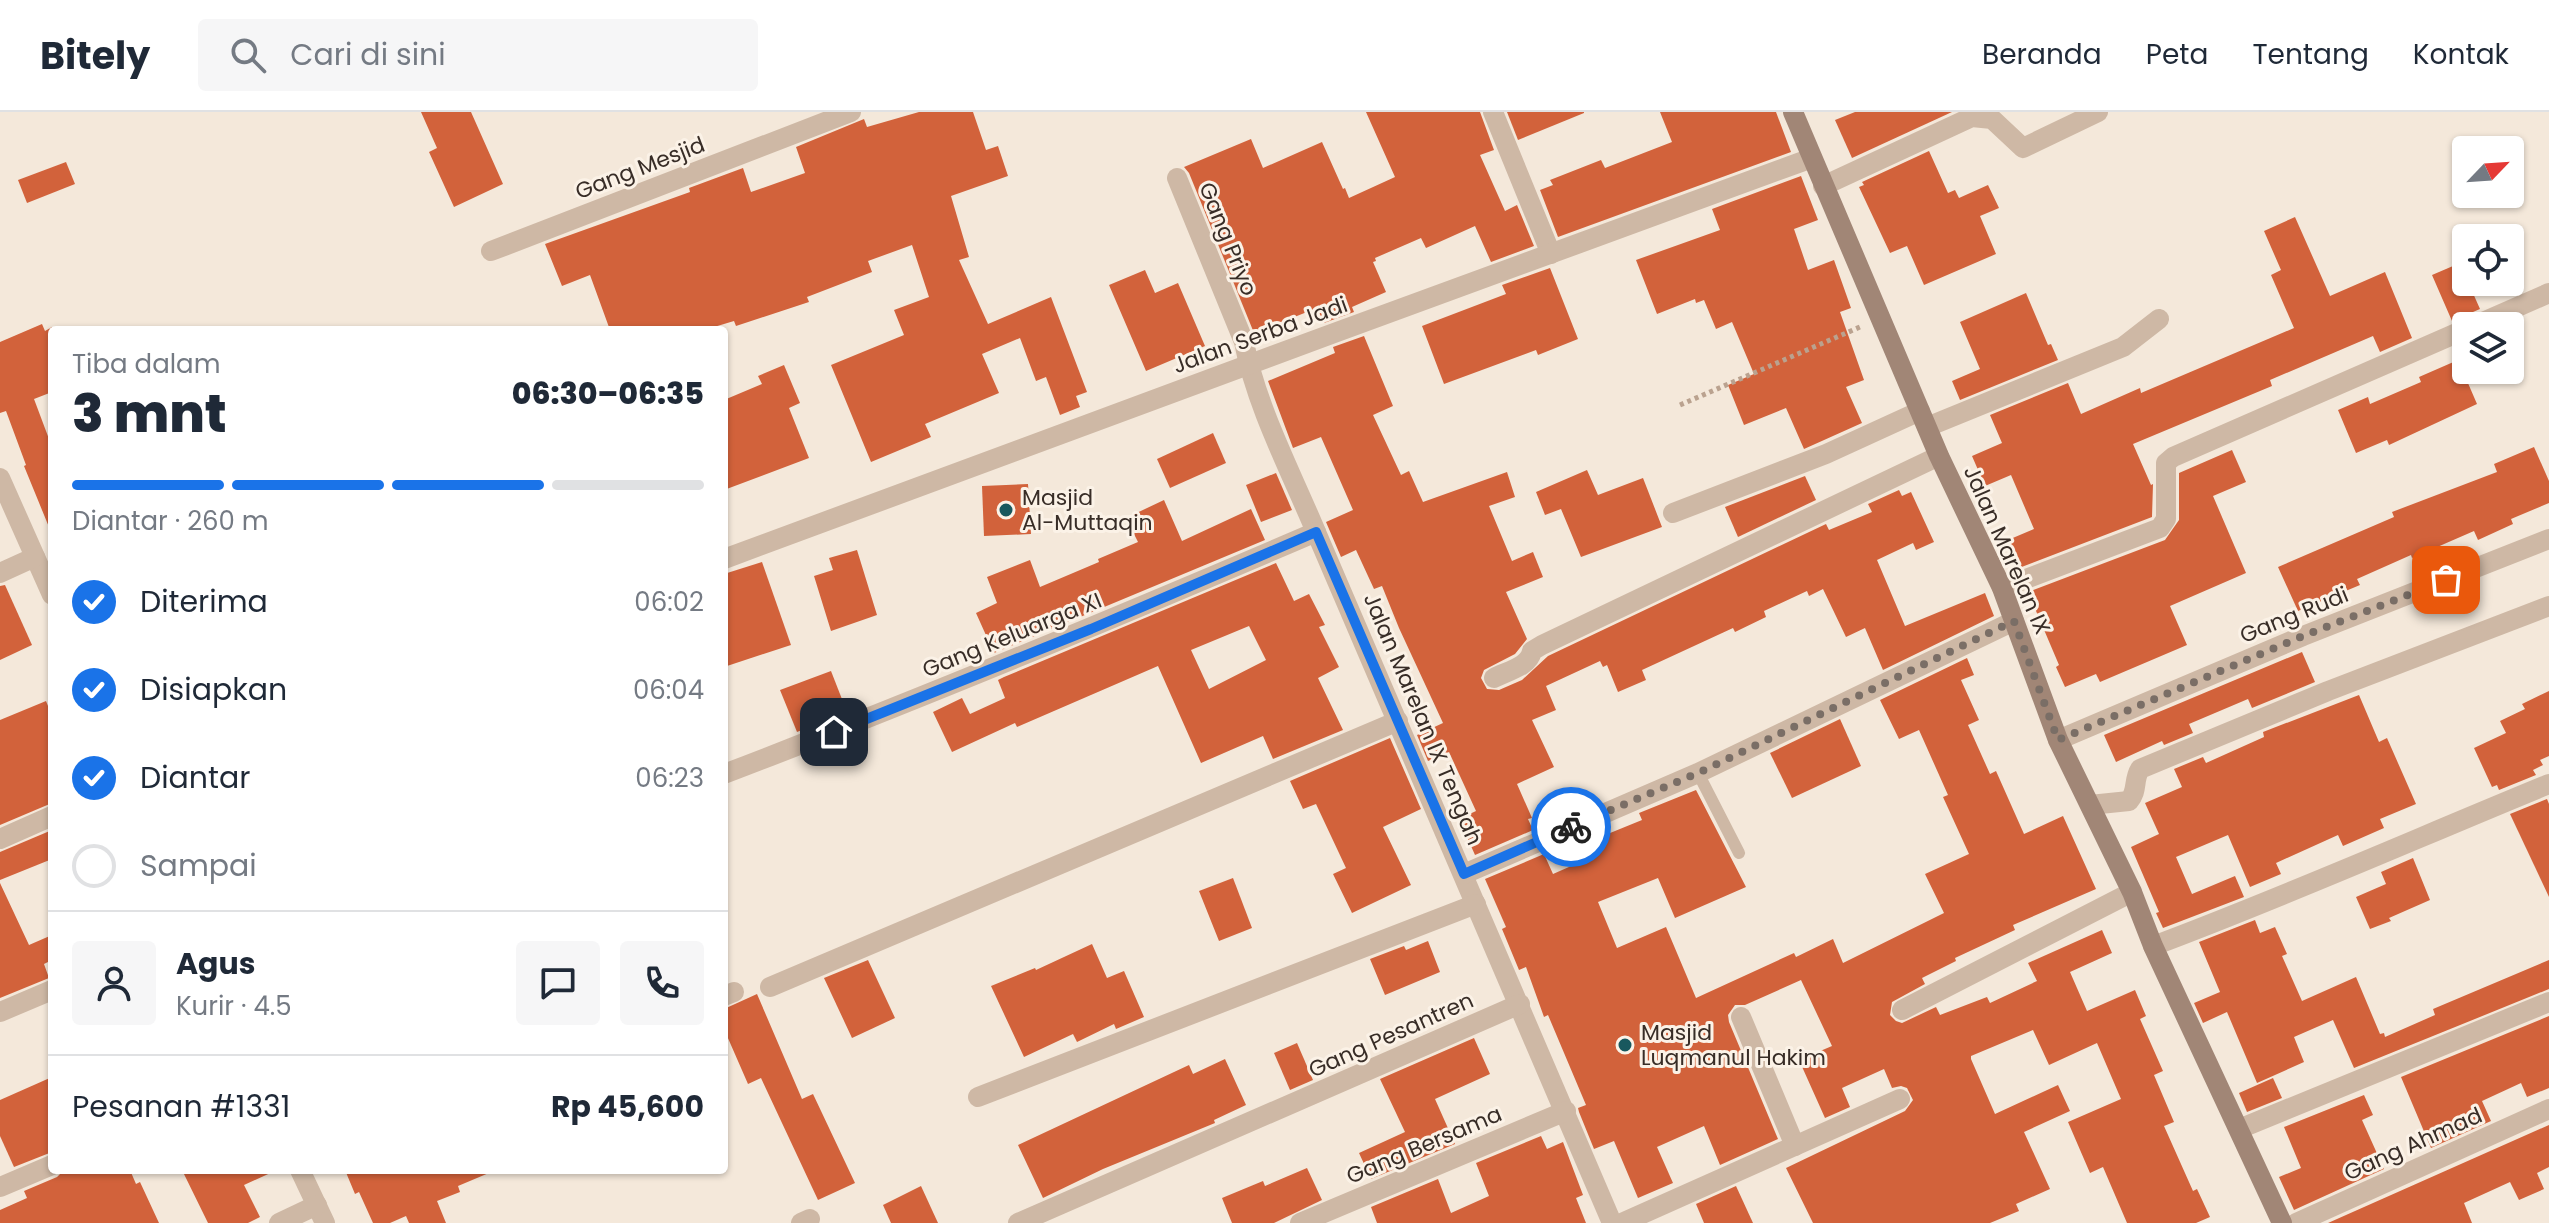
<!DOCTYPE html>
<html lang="id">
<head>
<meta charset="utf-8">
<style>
  :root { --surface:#fff; --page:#f6f6f7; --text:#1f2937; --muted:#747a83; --line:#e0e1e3; --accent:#1a73e8 }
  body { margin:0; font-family:Poppins,sans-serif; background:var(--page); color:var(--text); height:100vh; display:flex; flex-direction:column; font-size:30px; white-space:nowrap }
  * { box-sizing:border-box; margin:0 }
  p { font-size:26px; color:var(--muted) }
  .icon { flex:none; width:44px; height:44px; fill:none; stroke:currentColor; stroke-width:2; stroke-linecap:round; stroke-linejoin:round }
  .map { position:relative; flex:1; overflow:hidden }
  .details { position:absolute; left:48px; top:214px; width:680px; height:848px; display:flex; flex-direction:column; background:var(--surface); border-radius:8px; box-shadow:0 2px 6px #0004 }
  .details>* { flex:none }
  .needle { width:52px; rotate:65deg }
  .fabs { position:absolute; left:2452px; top:24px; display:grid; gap:16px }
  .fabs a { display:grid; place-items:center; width:72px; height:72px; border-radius:8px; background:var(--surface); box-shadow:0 2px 6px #0004; font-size:40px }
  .pin { position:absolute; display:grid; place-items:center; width:68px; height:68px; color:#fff; margin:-34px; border-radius:16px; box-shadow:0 4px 12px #0006 }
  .courier { position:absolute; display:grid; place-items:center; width:80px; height:80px; margin:-40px; border:6px solid #1a73e8; border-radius:50%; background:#fff; color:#222; box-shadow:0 2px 10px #0007 }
  .head em { font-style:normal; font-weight:800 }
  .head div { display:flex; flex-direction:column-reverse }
  .head { display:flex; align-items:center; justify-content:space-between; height:136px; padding:0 24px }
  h1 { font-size:52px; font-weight:800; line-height:60px }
  .bar { display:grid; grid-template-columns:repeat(4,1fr); gap:12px 8px; align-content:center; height:96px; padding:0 24px }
  .bar i { height:10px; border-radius:6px; background:var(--line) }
  .bar .selected { background:var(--accent) }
  .bar p { grid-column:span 4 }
  .line { display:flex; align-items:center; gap:20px; padding:0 24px; border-top:2px solid var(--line) }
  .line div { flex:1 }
  .round { display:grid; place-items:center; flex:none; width:84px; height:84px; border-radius:8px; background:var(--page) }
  ol { padding:0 24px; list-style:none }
  li { display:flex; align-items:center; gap:24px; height:88px }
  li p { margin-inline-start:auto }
  li .icon { padding:8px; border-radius:50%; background:var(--accent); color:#fff; stroke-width:4 }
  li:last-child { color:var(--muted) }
  li i { width:44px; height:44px; border:4px solid var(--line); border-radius:50% }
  header { display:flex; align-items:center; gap:48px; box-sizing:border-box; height:112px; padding:0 40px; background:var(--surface); border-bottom:2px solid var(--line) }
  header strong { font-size:38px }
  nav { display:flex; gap:44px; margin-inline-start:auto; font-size:28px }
  .search { width:560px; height:72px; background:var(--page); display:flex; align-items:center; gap:20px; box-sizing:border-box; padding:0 28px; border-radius:8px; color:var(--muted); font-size:30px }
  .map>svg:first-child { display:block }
  .building { fill:#d2623b; fill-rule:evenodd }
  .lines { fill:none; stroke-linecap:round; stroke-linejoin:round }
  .path { stroke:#baa28f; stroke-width:5; stroke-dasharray:4 4; stroke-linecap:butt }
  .service { stroke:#ceb8a5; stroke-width:12 }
  .minor { stroke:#ceb8a5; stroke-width:20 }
  .secondary { stroke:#a18676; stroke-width:20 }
  .done { stroke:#7a6e66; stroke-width:8; stroke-dasharray:0 14.4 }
  .route { stroke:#1a73e8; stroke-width:10 }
  .poi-dot { fill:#18585e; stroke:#fbf2e7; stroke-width:3 }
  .labels { text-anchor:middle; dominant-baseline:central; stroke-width:6; stroke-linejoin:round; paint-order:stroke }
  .street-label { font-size:22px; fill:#382d27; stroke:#fbf2e7 }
  .poi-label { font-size:22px; fill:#382d27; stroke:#fbf2e7; text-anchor:start }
</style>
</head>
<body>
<header>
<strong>Bitely</strong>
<div class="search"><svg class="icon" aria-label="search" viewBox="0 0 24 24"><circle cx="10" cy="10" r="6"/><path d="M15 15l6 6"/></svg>Cari di sini</div>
<nav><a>Beranda</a><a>Peta</a><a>Tentang</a><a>Kontak</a></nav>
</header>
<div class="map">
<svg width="2549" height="1111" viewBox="0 0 2549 1111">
  <rect width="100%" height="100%" fill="#f4e8da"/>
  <g class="building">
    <polygon points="421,0 471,0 503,72 454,95 429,40 437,36"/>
    <polygon points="919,0 973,0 986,38 998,34 1008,64 951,84 969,145 959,148 988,212 1051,185 1087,280 1076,284 1080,295 1060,303 1046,265 1036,269 1020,226 982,242 999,281 925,312 931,325 871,350 831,253 904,223 894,198 929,185 912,133 868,149 872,160 807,185 809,190 736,214 734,209 704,218 610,218 590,163 562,174 545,132 690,80 689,76 743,56 751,80 805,61 796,35 864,7 867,15"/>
    <polygon points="1366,0 1480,0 1494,38 1480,43 1505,99 1517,93 1534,134 1491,150 1475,114 1426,136 1421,126 1375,146 1376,149 1373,150 1386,180 1352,195 1354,200 1324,211 1317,196 1254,221 1189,61 1184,55 1251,27 1263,56 1322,30 1343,77 1345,76 1349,86 1395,65"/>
    <polygon points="1507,0 1584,0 1584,1 1518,28"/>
    <polygon points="1660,0 1776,0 1791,40 1558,125 1540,78 1553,73 1550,68 1601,48 1605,56 1672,30"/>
    <polygon points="1855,0 1952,0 1852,46 1835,8"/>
    <polygon points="1929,39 1948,81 1955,78 1959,86 1988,73 1999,96 1980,104 1996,142 1924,173 1907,134 1890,141 1859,75 1864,73 1862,70"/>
    <polygon points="66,50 75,72 27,91 18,68"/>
    <polygon points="1801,64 1818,108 1794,117 1808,158 1834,148 1851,196 1840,200 1864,268 1846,275 1862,311 1804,337 1786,296 1744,313 1728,273 1754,262 1732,210 1716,217 1704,188 1696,191 1695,187 1657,202 1636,148 1720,118 1712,97"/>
    <polygon points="2295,105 2330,184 2385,160 2412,226 2380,240 2373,224 2270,268 2272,274 2133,332 2151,373 2153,372 2152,405 2019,456 2008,428 2034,417 2011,363 1985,374 1972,344 2002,331 1990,303 2068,271 2081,302 2140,276 2141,281 2294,216 2271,163 2281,158 2264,119"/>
    <polygon points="2460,151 2466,170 2468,170 2480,197 2452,209 2432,163"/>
    <polygon points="1550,156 1578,227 1538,243 1536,238 1444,272 1422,214 1506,182 1502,173"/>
    <polygon points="1145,158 1155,181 1178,171 1205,234 1146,259 1109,173"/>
    <polygon points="2026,181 2048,233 2051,232 2058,248 1960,288 1952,269 1980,257 1960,210"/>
    <polygon points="42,212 45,219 52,215 52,280 34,287 52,335 51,420 24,354 26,353 6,299 0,301 0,230"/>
    <polygon points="1364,224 1393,294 1373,303 1401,363 1409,359 1423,390 1507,360 1515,385 1489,394 1512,449 1533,440 1543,465 1506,480 1527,527 1515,542 1484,558 1481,566 1487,577 1499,578 1522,568 1548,544 1826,412 1829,418 1872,400 1868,392 1899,378 1902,384 1911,380 1934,430 1916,438 1913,431 1877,448 1905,514 1985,481 1994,504 1883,558 1865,516 1846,525 1823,477 1809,484 1807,479 1764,499 1766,505 1735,520 1733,516 1642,558 1646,568 1618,580 1607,553 1603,555 1600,549 1546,574 1556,598 1532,608 1554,655 1517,672 1532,706 1528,707 1533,718 1475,743 1459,707 1476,699 1449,640 1428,649 1417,623 1443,611 1399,516 1382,474 1374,477 1356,438 1341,445 1326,410 1353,398 1321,325 1293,336 1268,269 1335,241 1333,235"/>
    <polygon points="2458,248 2477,292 2389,333 2387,328 2356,341 2338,298 2368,285 2370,292 2421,270 2419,265"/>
    <polygon points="784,253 800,291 789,296 809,346 724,378 724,288 762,272 758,264"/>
    <polygon points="1213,321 1226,351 1170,376 1157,347"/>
    <polygon points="2534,335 2549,369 2549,391 2511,407 2513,412 2478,428 2474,419 2412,446 2411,443 2357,467 2360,473 2298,499 2278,455 2394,405 2392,400 2497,360 2494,352"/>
    <polygon points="2232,338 2246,370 2213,384 2246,461 2170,494 2187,533 2100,570 2096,562 2065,575 2056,555 2059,553 2028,480 2165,428 2179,408 2179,361"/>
    <polygon points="1587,358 1598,383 1643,366 1662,415 1581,445 1561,397 1545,403 1536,380"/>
    <polygon points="1276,361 1292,398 1261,410 1246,373"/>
    <polygon points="1805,364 1816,388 1738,425 1725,395"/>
    <polygon points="1028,372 1031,422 984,424 982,374"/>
    <polygon points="1164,388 1182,429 1251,397 1265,428 994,541 976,501 997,491 987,465 1030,448 1040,475 1099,450 1098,447 1138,430 1126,406"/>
    <polygon points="857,438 877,503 831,519 814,464 833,458 829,446"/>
    <polygon points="762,450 791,533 724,555 724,462"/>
    <path d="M1276 451 1294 489 1309 482 1325 513 1319 515 1339 555 1318 566 1343 618 1273 647 1263 624 1201 651 1158 554 1017 615 1015 611 952 640 933 600 962 586 970 602 1005 586 998 568 1004 565ZM1249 514 1266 548 1209 577 1191 538Z"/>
    <polygon points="5,473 32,533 0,548 0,474"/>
    <polygon points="2302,540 2315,570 2252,596 2248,587 2189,612 2193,621 2164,633 2162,629 2116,650 2104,623"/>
    <polygon points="1967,546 1974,563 1961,568 1979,608 1968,613 1990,662 1996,659 2024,722 2063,704 2096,777 2013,813 2015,818 1955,846 1956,849 1922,866 1925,872 1892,890 1890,903 1896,909 1902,911 1936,895 1940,903 1987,885 1990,891 2037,869 2028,851 2102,818 2112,841 2070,860 2087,899 2135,878 2146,904 2140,907 2163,959 2154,963 2174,1010 2164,1014 2193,1079 2197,1077 2210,1105 2196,1111 2127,1111 2103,1055 2090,1061 2068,1010 2121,987 2097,931 2049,953 2033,918 1971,944 1971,947 1995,1002 2058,973 2070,999 2024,1020 2050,1077 2016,1092 2019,1099 1990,1111 1813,1111 1786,1056 1905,999 1913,988 1907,976 1901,974 1892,976 1884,957 1842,976 1850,995 1825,1006 1799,948 1832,934 1801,868 1745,893 1735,893 1728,903 1729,910 1778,1027 1720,1053 1704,1014 1657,1035 1673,1071 1638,1086 1614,1029 1594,1037 1579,1000 1578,996 1586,993 1548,903 1544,905 1526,855 1519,858 1502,817 1506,815 1485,767 1544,742 1553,762 1594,744 1588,730 1642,708 1639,701 1696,678 1746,775 1675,806 1658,766 1598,790 1617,836 1666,815 1696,886 1794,841 1796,845 1833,827 1843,851 1944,801 1925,762 1969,742 1943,685 1948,683 1919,618 1899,627 1880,588"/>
    <polygon points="831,559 847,600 797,620 780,578"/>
    <polygon points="2549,579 2549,644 2540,648 2543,653 2533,658 2536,663 2499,678 2497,673 2492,675 2474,636 2506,621 2500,609 2525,597 2522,592"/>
    <polygon points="2359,583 2379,630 2387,626 2416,692 2380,707 2384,716 2343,734 2338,723 2276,751 2281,762 2250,775 2228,723 2176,745 2192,782 2235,764 2244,785 2163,816 2156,801 2159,800 2131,735 2159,722 2145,691 2182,675 2174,657 2203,645 2206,651 2264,625 2263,620"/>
    <polygon points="46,589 52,604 52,691 0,713 0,608"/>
    <polygon points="1840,607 1861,654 1792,686 1770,641"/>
    <polygon points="1390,626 1421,697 1383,715 1411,773 1352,801 1333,762 1346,756 1316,692 1303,697 1290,669"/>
    <polygon points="2547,687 2549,692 2549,785 2510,702"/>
    <polygon points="52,718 52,747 0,768 0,740"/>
    <polygon points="2413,746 2430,788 2389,806 2391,809 2370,817 2356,785 2386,772 2381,760"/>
    <polygon points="1233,766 1252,816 1219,829 1199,779"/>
    <polygon points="0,771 29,833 52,823 52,848 44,852 49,866 0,886"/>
    <polygon points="2255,808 2260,821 2275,815 2287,842 2282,844 2302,889 2356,865 2380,922 2384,921 2385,925 2435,903 2433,897 2549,848 2549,877 2354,956 2333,908 2294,925 2304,950 2257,971 2227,900 2203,911 2194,891 2220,880 2199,830"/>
    <polygon points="1428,829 1440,860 1385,883 1370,847 1404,834 1406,838"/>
    <polygon points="1092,832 1107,866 1124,859 1144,905 1116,917 1114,912 1077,930 1073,922 1024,945 991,874 1035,856 1036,858"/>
    <polygon points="868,848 895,906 852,926 824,866"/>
    <polygon points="757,882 802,987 813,982 855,1071 818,1088 761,966 748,972 724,917 724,897"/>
    <polygon points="2549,904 2549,976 2527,985 2521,971 2482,989 2491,1009 2431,1036 2401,965"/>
    <polygon points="1474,926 1490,962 1435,987 1455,1032 1371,1067 1359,1041 1405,1020 1380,967"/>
    <polygon points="1297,931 1313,968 1290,978 1274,941"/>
    <polygon points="1225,947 1246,993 1214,1008 1215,1011 1103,1057 1043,1086 1018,1033 1189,953 1193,962"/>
    <polygon points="52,965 52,1040 14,1055 0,1024 0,988"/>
    <polygon points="2273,966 2282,986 2247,1000 2239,981"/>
    <polygon points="2364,983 2373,1003 2362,1008 2384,1057 2294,1098 2279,1065 2301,1056 2284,1015"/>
    <polygon points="2549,1013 2549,1055 2537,1061 2544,1077 2519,1088 2510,1070 2464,1091 2472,1111 2328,1111"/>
    <polygon points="1541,1024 1547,1037 1563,1030 1583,1083 1576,1086 1586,1111 1377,1111 1371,1095 1438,1067 1451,1101 1489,1084 1476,1051"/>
    <polygon points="1307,1056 1322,1088 1274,1111 1232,1111 1222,1086 1263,1069 1265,1074"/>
    <polygon points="64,1058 130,1058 136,1072 140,1070 159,1111 0,1111 0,1098 27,1086 24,1079 57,1065"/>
    <polygon points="182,1058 277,1058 244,1073 260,1105 248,1111 208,1111"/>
    <polygon points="345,1058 496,1058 458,1074 460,1080 437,1089 446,1111 409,1111 406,1104 390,1111 373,1111 359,1080 355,1082"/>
    <polygon points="921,1074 938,1111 891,1111 883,1093"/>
    <polygon points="1736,1074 1753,1111 1704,1111 1696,1092"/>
  </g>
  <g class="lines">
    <polyline class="path" points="1680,293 1860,215"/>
    <polyline class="service" points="1698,661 1739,741"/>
    <g class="minor">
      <polyline points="1493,0 1551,142"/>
      <path d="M1177 66 1244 230C1256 294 1291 360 1316 420L1612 1111"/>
      <polyline points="1823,74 1972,5 1992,7 2023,36 2098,0"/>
      <polyline points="491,139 851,0"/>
      <polyline points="2474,214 2549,181"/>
      <polyline points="1927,315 2123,235 2159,207"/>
      <polyline points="0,366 52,483"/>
      <polyline points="1673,401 1826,342 1920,299"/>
      <path d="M724 447C1086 311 1449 179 1812 46"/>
      <polyline points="0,461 35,445"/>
      <polyline points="2002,476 2160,416 2166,407 2166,351 2173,345 2466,217"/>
      <path d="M1494 566C1507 559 1529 555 1532 539L1542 533 1939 344"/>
      <polyline points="2058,628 2303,524 2549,427"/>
      <path d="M724 662C923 586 1120 504 1316 420"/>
      <path d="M2090 693 2129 689C2138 679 2133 668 2140 657L2328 579 2549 494"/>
      <polyline points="0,727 52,704"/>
      <polyline points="1464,762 1698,661 2014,509"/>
      <path d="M2153 834C2287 784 2417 726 2549 672"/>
      <polyline points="770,875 1398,609"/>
      <polyline points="724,884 734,880"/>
      <polyline points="1902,898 2132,780"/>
      <polyline points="0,900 52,878"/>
      <polyline points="1741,905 1795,1034"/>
      <polyline points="978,985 1476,792"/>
      <polyline points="2239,1017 2549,890"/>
      <polyline points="300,1058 325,1111"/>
      <polyline points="0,1075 52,1053"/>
      <polyline points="279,1111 317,1093"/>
      <polyline points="801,1111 810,1107"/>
      <polyline points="1018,1111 1520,892"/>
      <polyline points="1300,1111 1566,999"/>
      <polyline points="1622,1111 1900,987"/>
      <polyline points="2296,1111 2549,997"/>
    </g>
    <polyline class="secondary" points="1793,0 1939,344 2002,476 2058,628 2132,780 2153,834 2282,1111"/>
  </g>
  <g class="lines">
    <polyline class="done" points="1571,715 1698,661 2014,509 2058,628 2303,524 2446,468"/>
    <polyline class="route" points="834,620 1091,517 1316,420 1464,762 1571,715"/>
  </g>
  <g class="poi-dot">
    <circle cx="1006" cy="398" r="8"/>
    <circle cx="1625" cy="933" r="8"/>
  </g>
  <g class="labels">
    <g class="street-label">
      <text transform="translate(640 56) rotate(-21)">Gang Mesjid</text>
      <text transform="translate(1228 127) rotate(68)">Gang Priyo</text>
      <text transform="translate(1260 223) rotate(-20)">Jalan Serba Jadi</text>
      <text transform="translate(2007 438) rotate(66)">Jalan Marelan IX</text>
      <text transform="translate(2294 503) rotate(-22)">Gang Rudi</text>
      <text transform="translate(1012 523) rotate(-22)">Gang Keluarga XI</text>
      <text transform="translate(1423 607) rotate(67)">Jalan Marelan IX Tengah</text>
      <text transform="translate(1391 923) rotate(-24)">Gang Pesantren</text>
      <text transform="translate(2413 1032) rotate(-24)">Gang Ahmad</text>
      <text transform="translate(1424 1033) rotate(-23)">Gang Bersama</text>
    </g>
    <g class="poi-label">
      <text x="1022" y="385">Masjid<tspan x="1022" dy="25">Al-Muttaqin</tspan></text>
      <text x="1641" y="920">Masjid<tspan x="1641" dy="25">Luqmanul Hakim</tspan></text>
    </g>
  </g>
</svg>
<div class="fabs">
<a><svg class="needle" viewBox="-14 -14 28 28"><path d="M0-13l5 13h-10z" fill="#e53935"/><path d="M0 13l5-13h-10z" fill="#747a83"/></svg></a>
<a><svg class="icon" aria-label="locate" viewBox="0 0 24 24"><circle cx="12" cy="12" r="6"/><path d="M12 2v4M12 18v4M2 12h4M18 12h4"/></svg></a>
<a><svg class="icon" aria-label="layers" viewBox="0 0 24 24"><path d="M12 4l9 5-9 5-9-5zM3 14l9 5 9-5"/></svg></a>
</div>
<div class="pin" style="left:2446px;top:468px;background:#ea580c"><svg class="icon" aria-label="bag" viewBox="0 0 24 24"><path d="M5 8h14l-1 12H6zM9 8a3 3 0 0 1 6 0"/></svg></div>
<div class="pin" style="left:834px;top:620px;background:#1f2937"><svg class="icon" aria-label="home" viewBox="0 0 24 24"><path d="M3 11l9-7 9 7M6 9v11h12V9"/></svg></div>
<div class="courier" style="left:1571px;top:715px"><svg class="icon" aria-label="bike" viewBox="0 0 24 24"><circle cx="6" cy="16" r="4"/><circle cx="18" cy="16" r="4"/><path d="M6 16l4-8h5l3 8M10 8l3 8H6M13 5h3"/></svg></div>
<section class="details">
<div class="head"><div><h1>3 mnt</h1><p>Tiba dalam</p></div><em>06:30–06:35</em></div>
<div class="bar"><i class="selected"></i><i class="selected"></i><i class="selected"></i><i></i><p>Diantar · 260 m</p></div>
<ol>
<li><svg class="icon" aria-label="check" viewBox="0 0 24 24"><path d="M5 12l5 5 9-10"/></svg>Diterima<p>06:02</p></li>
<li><svg class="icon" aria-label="check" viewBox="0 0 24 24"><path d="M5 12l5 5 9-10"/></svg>Disiapkan<p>06:04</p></li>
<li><svg class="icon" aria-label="check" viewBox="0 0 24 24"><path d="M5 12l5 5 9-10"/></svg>Diantar<p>06:23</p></li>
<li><i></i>Sampai</li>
</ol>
<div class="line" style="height:144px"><a class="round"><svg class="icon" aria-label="person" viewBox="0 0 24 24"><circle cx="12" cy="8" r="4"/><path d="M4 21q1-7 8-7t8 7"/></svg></a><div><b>Agus</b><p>Kurir · 4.5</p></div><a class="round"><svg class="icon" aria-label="chat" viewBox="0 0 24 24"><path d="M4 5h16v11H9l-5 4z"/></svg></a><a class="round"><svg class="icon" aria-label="phone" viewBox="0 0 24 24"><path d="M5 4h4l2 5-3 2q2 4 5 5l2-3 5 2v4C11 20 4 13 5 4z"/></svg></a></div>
<div class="line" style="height:104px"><div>Pesanan #1331</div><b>Rp 45,600</b></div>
</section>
</div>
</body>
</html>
